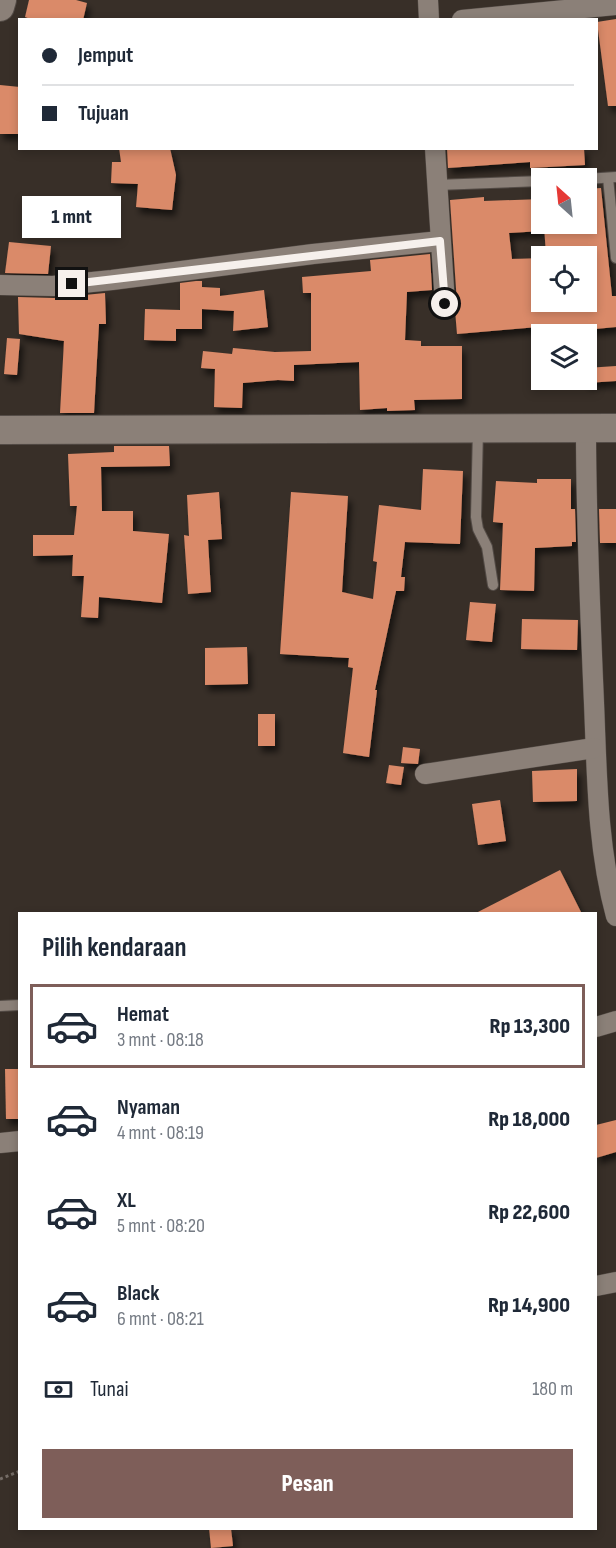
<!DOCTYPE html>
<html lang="id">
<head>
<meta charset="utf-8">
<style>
	:root { --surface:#fff; --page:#f2f2f3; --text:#1f2937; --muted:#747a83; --line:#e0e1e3; --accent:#7e5e59 }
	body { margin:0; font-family:"Sofia Sans Condensed",sans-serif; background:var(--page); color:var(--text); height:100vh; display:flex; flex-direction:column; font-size:22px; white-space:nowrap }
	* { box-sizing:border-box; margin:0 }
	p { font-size:20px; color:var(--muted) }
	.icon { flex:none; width:33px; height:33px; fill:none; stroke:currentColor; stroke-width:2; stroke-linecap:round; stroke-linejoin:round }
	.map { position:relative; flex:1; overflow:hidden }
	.details { position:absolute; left:18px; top:912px; width:579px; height:618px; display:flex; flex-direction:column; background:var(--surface); border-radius:0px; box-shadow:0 3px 9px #0003 }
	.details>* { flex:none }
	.hud { position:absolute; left:18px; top:18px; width:580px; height:132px; border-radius:0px; box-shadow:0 3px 9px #0003; display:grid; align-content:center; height:132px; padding:0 24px; background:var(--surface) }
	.needle { width:39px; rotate:333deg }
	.buttons { position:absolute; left:531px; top:168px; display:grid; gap:12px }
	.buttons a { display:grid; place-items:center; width:66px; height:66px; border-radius:0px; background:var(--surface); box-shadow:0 3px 9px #0003; font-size:30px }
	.end { position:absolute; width:27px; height:27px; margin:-14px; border:8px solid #f6f0ec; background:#111; box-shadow:0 0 0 3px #111 }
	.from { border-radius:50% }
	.bubble { position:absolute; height:42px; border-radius:0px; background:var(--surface); box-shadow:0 3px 9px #0003; font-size:20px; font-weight:800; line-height:42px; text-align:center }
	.hud b { display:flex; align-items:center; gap:21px; height:57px; font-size:22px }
	.hud b+b { border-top:2px solid var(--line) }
	.hud i { width:15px; height:15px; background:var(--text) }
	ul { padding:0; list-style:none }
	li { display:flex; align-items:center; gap:18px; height:84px; margin:0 12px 9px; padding:0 12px; border:3px solid transparent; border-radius:0px }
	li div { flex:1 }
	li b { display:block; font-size:22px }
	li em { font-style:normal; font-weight:800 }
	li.selected { border-color:var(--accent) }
	li>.icon { width:54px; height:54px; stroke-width:1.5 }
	h2 { padding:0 24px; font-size:27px; line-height:72px }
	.pay { display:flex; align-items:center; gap:15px; height:66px; padding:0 24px; font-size:22px }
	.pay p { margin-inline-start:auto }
	.primary-button { display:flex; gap:12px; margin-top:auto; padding:12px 24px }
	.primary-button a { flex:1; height:69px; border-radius:0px; background:var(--accent); color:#fff; font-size:24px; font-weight:800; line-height:69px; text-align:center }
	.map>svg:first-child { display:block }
</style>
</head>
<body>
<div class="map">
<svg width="616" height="1548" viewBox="0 0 616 1548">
	<defs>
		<filter id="shadow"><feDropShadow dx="3.5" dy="6" stdDeviation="3" flood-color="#0009"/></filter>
	</defs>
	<rect width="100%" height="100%" fill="#382f28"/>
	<g fill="#da8a69" filter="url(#shadow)">
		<polygon points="29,0 76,0 87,3 83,20 33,20 25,17"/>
		<polygon points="616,19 616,106 608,106 597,22"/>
		<polygon points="0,85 20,87 20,134 0,134"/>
		<polygon points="119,148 170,148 176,175 172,210 136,207 138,184 111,183 112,162 121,162"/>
		<polygon points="447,148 584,148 585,165 530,168 530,162 448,168"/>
		<polygon points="601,188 612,296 616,296 616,327 574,331 573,324 457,334 455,310 457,303 450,200 484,197 484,201 542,199 542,231 509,233 512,259 542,258 542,302 549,302 549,306 586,302 586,256 546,256 544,224 586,224 586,189"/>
		<polygon points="9,242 51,246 48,274 5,273"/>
		<polygon points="430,254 432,290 407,292 405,340 421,341 421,346 462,346 462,399 414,400 415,410 387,411 387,408 360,410 359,362 294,365 294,381 278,380 243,383 242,408 214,407 215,369 201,368 203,351 232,354 233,348 275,352 311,351 311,293 303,293 302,277 371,271 370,260"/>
		<polygon points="196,281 202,281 202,287 220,288 220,296 264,290 268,327 233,331 234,311 202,309 202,329 176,329 176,341 144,340 145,309 180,310 180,283"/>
		<polygon points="105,293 106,324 99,324 94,413 60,413 64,341 19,334 18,297 54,298"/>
		<polygon points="7,338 20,339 17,375 4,374"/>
		<polygon points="616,366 616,381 586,383 586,368"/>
		<polygon points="114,446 169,446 170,466 101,467 102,511 133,511 133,531 169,534 162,603 99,597 98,618 81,617 84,576 72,576 73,555 33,556 33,535 74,535 77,506 70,506 68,454 114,452"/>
		<polygon points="423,469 463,471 460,544 405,542 401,577 405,577 404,591 396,591 375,690 377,690 369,757 343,753 353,668 348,667 349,658 280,654 291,492 348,496 342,592 373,599 377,562 373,561 379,505 421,510"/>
		<polygon points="537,479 571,479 571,509 575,509 576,542 572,542 572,546 535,548 534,591 500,590 503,523 493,522 496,481 537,483"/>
		<polygon points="219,492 222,539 208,540 211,592 188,594 184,535 189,536 187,495"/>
		<polygon points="599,509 616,509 616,543 600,543"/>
		<polygon points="470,602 496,604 492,642 466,640"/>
		<polygon points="522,619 578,620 577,650 521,649"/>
		<polygon points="247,647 248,684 205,685 205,648"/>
		<rect x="258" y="714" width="17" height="32"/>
		<polygon points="403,747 420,749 418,764 401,763"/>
		<polygon points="389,765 404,767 401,785 386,783"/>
		<polygon points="577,769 577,801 533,802 532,771"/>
		<polygon points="500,800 506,841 478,845 472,804"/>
		<polygon points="560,870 582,914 474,914"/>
		<polygon points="5,1069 20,1069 20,1119 6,1119"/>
		<polygon points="616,1120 616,1152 596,1158 596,1125"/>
		<polygon points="209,1528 231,1528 233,1546 211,1548"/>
	</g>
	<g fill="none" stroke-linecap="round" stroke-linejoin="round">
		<defs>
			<g id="lane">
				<polyline points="608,178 616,258"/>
				<polyline points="586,179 616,177"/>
				<polyline points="437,185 542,181"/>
				<polyline points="478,429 476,517 478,529 487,547 493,585"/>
				<polyline points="0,1006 20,1005"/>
			</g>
			<g id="street">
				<polyline points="428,0 429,20"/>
				<polyline points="462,20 616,5"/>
				<polyline points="435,148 445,304"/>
				<polyline points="0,285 53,286 112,280 313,254 440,241"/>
				<path d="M586,429C586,520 590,611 594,703C597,774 597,847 616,916"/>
				<polyline points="425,774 594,748"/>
				<polyline points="596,1027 616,1021"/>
				<polyline points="0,1143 20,1141"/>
				<polyline points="596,1286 616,1282"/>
			</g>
			<g id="secondary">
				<polyline points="0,7 2,0"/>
				<polyline points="0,430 616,428"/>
			</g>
		</defs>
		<use href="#lane" stroke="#534b46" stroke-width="12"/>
		<use href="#street" stroke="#534b46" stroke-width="21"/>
		<use href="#secondary" stroke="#534b46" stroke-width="30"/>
		<polyline stroke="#746c66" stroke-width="3" stroke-dasharray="3 3" stroke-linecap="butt" points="0,1479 20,1471"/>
		<use href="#lane" stroke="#8b8078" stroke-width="10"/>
		<use href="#street" stroke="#8b8078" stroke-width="20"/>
		<use href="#secondary" stroke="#8b8078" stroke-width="28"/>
	</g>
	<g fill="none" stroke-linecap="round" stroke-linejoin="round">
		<polyline stroke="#f6f0ec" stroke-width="8" points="72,284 440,241 445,304"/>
	</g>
</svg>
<div class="buttons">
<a><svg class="needle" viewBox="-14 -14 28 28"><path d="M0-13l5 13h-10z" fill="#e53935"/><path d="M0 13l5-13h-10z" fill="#747a83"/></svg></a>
<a><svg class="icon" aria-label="locate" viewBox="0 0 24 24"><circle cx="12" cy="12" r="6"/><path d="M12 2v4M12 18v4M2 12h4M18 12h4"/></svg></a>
<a><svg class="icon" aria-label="layers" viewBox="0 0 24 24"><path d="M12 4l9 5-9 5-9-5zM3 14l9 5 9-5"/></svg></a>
</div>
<i class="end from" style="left:445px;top:304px"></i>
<i class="end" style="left:72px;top:284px"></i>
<div class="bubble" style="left:22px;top:196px;width:99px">1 mnt</div>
<div class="hud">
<b><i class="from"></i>Jemput</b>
<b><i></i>Tujuan</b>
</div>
<section class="details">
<h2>Pilih kendaraan</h2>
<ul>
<li class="selected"><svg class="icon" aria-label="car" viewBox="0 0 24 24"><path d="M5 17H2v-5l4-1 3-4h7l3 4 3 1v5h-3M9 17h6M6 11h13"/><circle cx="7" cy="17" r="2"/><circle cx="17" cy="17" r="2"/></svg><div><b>Hemat</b><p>3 mnt · 08:18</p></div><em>Rp 13,300</em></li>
<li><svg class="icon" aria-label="car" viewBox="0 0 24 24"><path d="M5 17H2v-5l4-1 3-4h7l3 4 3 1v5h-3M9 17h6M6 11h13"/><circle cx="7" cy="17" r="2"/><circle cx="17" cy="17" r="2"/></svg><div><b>Nyaman</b><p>4 mnt · 08:19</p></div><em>Rp 18,000</em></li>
<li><svg class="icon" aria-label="car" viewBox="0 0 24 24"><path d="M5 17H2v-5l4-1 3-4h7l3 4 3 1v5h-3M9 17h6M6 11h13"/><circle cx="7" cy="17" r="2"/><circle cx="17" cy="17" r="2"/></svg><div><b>XL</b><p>5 mnt · 08:20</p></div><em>Rp 22,600</em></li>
<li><svg class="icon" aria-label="car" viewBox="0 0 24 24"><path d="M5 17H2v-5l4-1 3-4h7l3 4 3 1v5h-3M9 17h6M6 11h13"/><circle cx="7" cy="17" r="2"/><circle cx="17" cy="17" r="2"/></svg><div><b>Black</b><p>6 mnt · 08:21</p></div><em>Rp 14,900</em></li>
</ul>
<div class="pay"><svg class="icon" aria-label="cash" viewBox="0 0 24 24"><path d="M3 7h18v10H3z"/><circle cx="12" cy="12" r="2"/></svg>Tunai<p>180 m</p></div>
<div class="primary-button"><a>Pesan</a></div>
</section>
</div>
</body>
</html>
